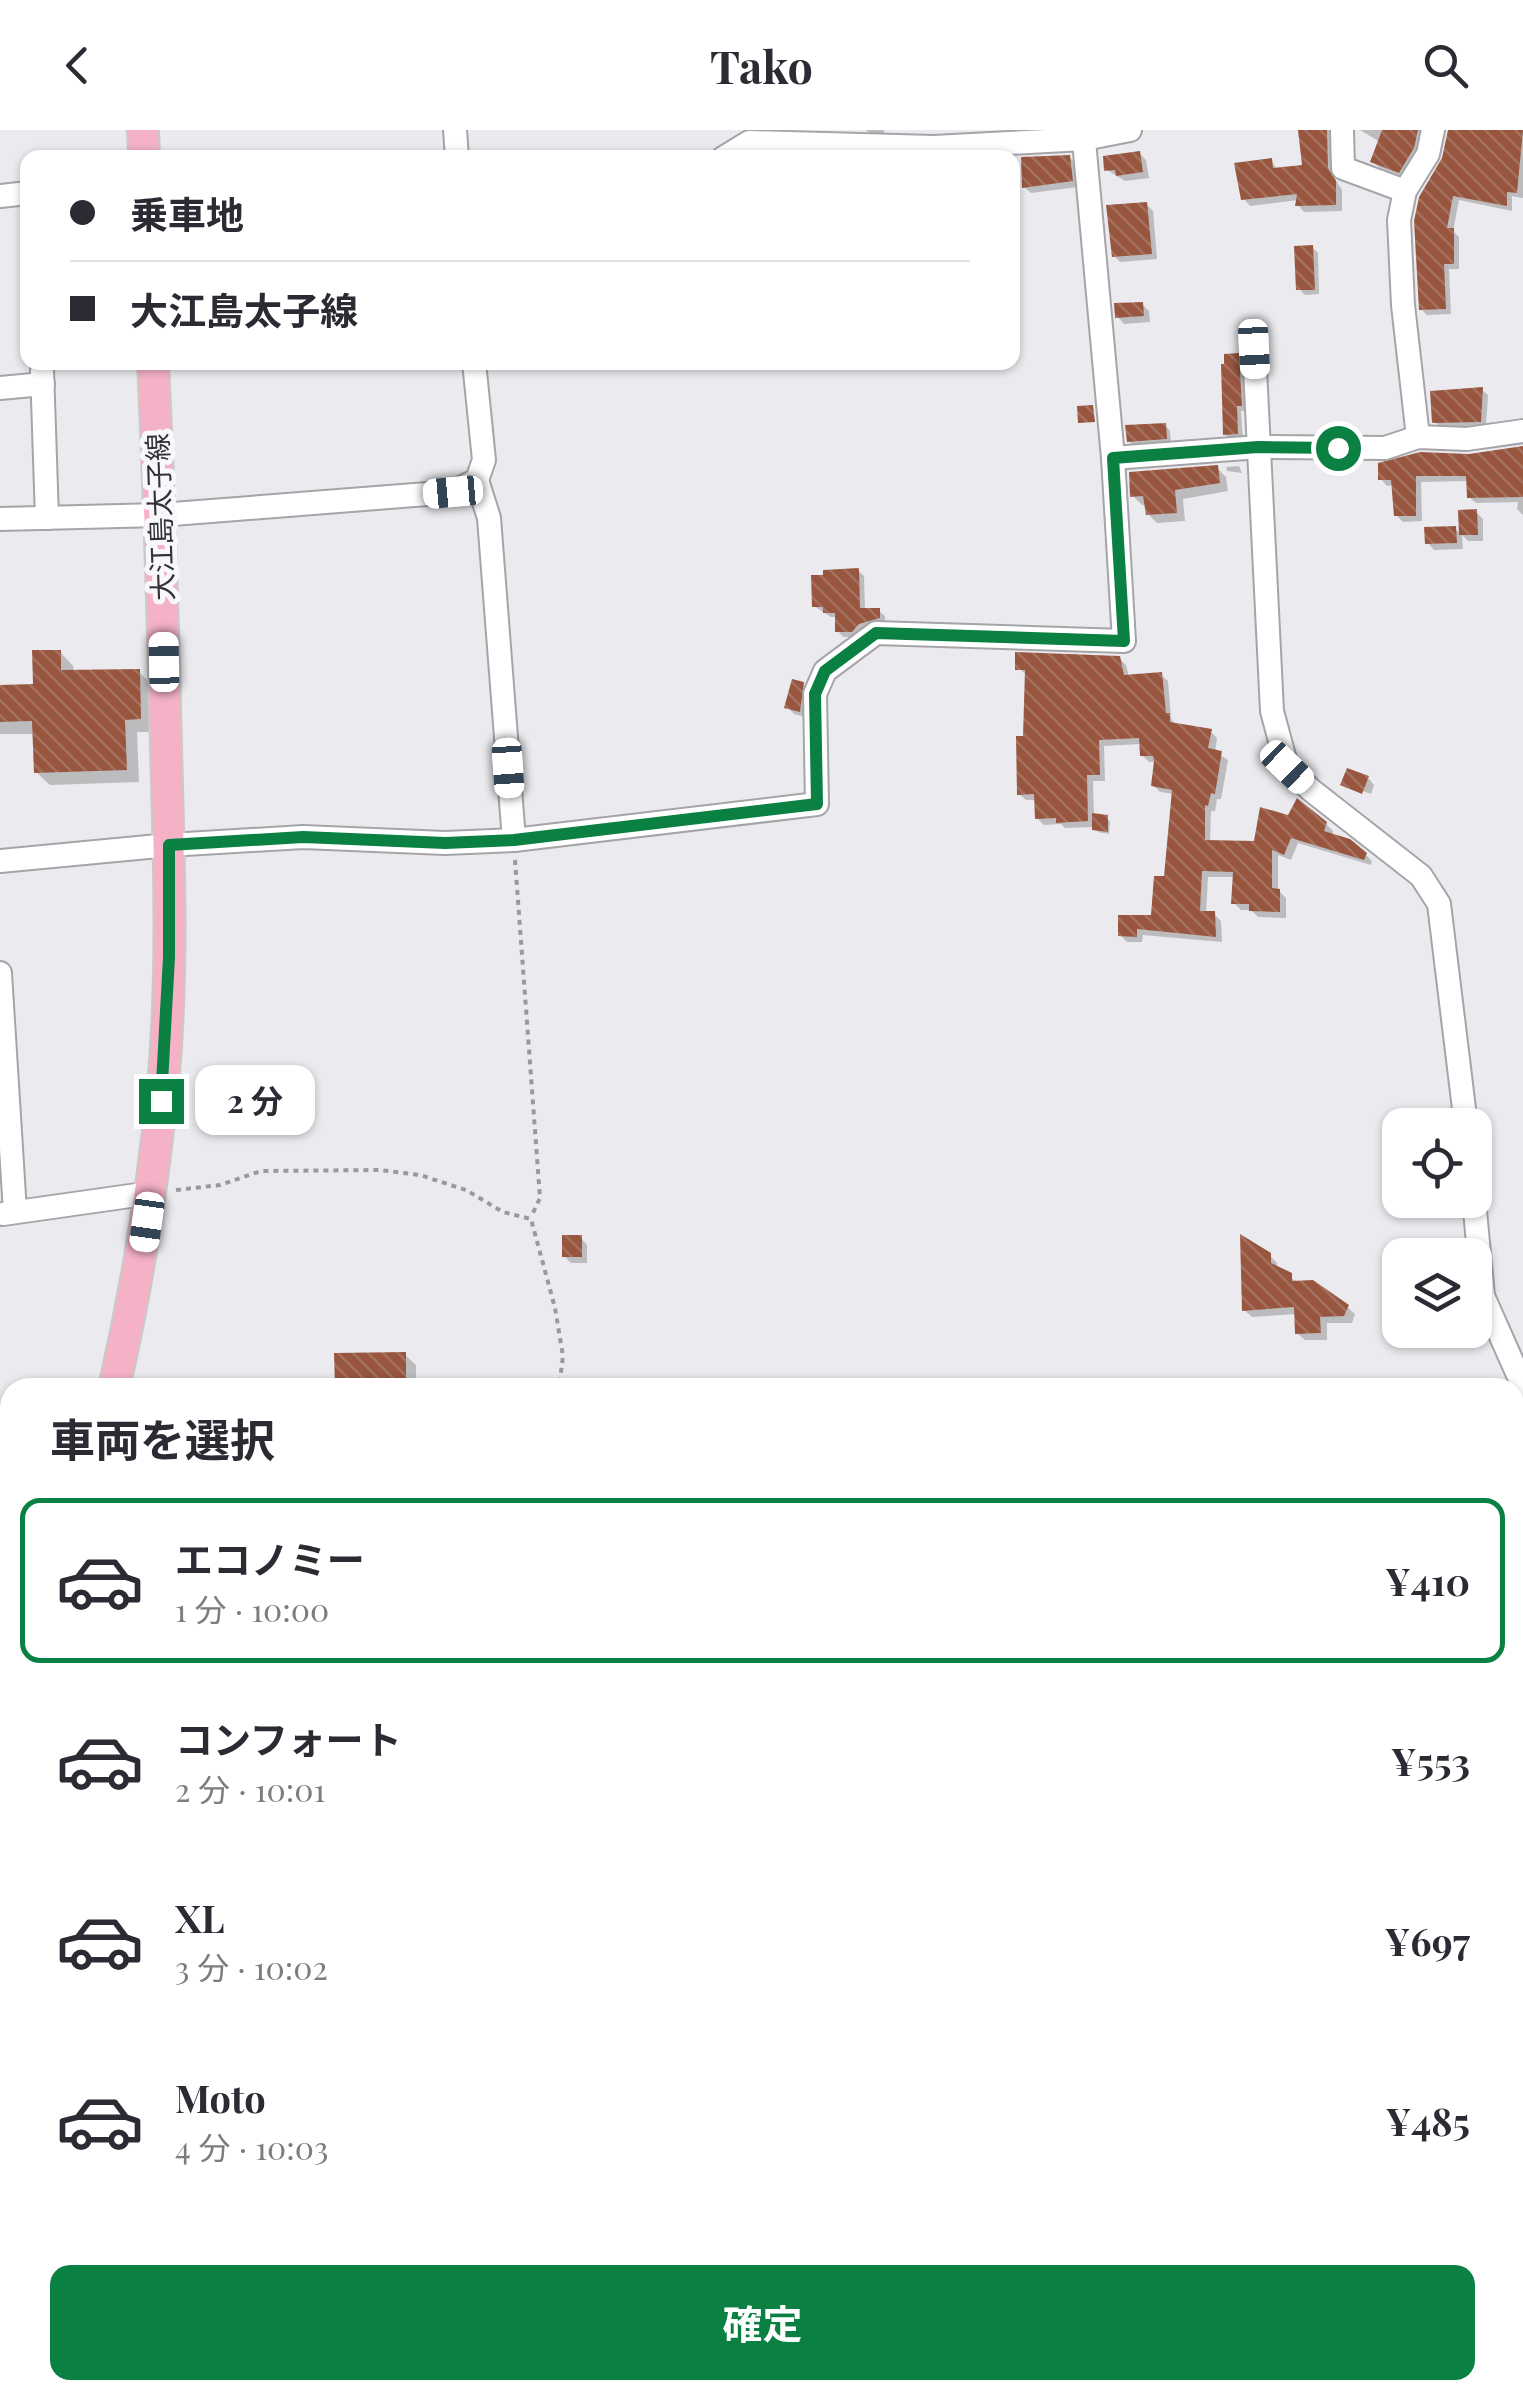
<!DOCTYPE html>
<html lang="ja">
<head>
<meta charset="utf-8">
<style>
	:root { --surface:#fff; --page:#f2f2f3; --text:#2b2b33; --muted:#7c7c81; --line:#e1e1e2; --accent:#0b8043 }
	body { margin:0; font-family:"Playfair Display","Noto Sans JP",serif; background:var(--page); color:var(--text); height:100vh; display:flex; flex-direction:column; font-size:38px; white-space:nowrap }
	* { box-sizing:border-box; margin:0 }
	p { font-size:32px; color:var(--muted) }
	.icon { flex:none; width:55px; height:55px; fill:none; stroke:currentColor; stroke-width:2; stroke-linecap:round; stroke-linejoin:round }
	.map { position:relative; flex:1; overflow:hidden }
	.details { position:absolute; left:0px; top:1248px; width:1525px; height:1022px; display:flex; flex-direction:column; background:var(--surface); border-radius:30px 30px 0 0; box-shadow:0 2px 8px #0004 }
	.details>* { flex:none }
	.hud { position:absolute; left:20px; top:20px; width:1000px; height:220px; border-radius:20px; box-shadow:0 2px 8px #0004; display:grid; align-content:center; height:220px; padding:0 50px; background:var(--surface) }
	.controls { position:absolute; left:1382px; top:978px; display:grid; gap:20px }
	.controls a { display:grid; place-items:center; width:110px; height:110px; border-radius:20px; background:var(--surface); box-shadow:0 2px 8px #0004; font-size:50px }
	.end { position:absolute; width:45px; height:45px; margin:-22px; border:12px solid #0b8043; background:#fff; box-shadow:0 0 0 5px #fff }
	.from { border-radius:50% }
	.bubble { position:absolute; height:70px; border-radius:20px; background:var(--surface); box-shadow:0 2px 8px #0004; font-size:32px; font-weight:700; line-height:70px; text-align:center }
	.car { position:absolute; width:30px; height:60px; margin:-30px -15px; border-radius:12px; box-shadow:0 0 8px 2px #0007; background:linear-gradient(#fff 24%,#345 0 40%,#fff 0 76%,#345 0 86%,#fff 0) }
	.hud b { display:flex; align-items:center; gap:35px; height:95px; font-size:38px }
	.hud b+b { border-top:2px solid var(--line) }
	.hud i { width:25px; height:25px; background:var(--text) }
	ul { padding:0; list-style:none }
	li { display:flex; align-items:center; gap:30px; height:165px; margin:0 20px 15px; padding:0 30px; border:5px solid transparent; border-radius:20px }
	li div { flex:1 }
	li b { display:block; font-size:38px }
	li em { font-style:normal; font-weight:700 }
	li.active { border-color:var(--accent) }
	li>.icon { width:90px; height:90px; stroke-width:1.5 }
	h2 { padding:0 50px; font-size:45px; line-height:120px }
	.button { display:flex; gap:20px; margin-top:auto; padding:20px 50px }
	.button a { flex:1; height:115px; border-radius:20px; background:var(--accent); color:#fff; font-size:40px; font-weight:700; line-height:115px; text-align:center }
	header { display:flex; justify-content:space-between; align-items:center; height:130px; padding:0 50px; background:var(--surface); font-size:45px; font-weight:700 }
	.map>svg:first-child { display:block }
</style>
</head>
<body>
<header><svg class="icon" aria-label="back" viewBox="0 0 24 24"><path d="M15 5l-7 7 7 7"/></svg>Tako<svg class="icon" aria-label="search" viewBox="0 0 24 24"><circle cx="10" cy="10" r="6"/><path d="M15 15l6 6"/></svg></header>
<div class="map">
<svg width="1523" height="2269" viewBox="0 0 1523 2269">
	<defs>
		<pattern id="forest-firs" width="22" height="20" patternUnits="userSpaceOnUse" patternTransform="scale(2.5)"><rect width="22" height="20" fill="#a9efcc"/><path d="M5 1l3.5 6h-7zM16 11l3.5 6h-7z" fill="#92cdb0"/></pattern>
		<pattern id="building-back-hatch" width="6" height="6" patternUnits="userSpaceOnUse" patternTransform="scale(2.5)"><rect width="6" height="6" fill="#99563f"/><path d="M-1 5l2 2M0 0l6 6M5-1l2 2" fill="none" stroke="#a37160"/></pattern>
	</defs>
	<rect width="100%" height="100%" fill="#ebebef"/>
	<polygon fill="url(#forest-firs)" points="1523,1640 1523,2269 0,2269 0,2090 10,2082 10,2260 1515,2260 1515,1642"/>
	<g fill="#0003">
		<polygon points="866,0 884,0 884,6 872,5"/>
		<polygon points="1301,0 1336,0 1333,8 1334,47 1342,60 1342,81 1304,82 1298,75 1299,70 1250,76 1244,69 1271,31 1278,40 1305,37"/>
		<polygon points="1360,0 1427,0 1405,47 1379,37 1372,31 1380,12"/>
		<polygon points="1450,0 1523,0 1523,68 1512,66 1512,81 1459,70 1453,101 1459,107 1459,139 1449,139 1451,184 1427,185 1421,179"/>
		<polygon points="1139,23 1146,30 1149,48 1125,51 1107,40"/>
		<polygon points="1069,27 1076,34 1078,57 1031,63 1024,57"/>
		<polygon points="1146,74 1153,81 1157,129 1120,132 1114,126"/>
		<polygon points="1312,117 1318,123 1319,164 1305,165 1299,159"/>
		<polygon points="1142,174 1149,181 1150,192 1124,194 1118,187"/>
		<polygon points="1238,226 1244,232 1247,281 1241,281 1243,309 1231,310 1225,304"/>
		<polygon points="1482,260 1488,265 1486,296 1440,297 1434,291"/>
		<polygon points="1165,295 1170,301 1171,313 1134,316 1129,311"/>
		<polygon points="1523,319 1523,385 1517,379 1518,372 1476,373 1469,367 1469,351 1421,352 1422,391 1403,392 1396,385 1394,355 1387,356 1381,349 1469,326"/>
		<polygon points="1239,336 1242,343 1227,341 1226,337"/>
		<polygon points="1217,338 1226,347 1228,361 1183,369 1185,391 1157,393 1148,384 1147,375 1142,375 1133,366"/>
		<polygon points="1476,382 1483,389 1483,411 1468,411 1462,405 1463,419 1434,420 1428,413 1455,399 1461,404"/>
		<polygon points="858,441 864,446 865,481 879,481 885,486 885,493 858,507 843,507 838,501 837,487 831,487 814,476"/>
		<polygon points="60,522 73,536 74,542 139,542 152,555 153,602 137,602 139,652 50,655 36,642 35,604 0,604 0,558 36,557"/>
		<polygon points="1119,528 1126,535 1129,547 1161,545 1168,551 1171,588 1176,596 1210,601 1217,608 1215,622 1228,630 1221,669 1217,669 1215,681 1211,681 1210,713 1256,714 1326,694 1333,701 1332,706 1365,724 1372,731 1371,735 1298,713 1291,730 1278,725 1278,760 1286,768 1286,788 1258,787 1251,780 1241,780 1234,773 1235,747 1208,747 1206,784 1214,784 1221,791 1222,812 1143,805 1142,812 1127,812 1120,805 1153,788 1167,749 1174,664 1160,662 1153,655 1155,632 1149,632 1142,625 1141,614 1104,616 1105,651 1093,651 1094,686 1110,691 1109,704 1098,702 1095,697 1065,698 1061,694 1044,695 1037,688 1037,670 1026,670 1019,664 1026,609 1027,545 1018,538"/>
		<polygon points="803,554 810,561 806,587 794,584 787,577"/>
		<polygon points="1368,648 1374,655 1371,664 1347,655 1347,659 1343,655"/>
		<polygon points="581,1108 587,1115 587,1133 571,1133 564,1126"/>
		<polygon points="1269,1125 1277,1133 1277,1139 1299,1153 1347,1177 1355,1184 1352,1193 1327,1193 1327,1210 1305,1210 1297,1203 1297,1184 1252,1187 1244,1180"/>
		<polygon points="405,1225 416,1235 416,1258 337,1258"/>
		<polygon points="1515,1393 1522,1400 1523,1421 1515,1422"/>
	</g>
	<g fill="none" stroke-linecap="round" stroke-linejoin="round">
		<g stroke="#9ad9f7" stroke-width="35">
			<polyline points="1515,1660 1523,1657"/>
			<polyline points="0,2065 10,2058"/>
		</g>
	</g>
	<g fill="url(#building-back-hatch)">
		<polygon points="1298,0 1327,0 1328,38 1336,51 1336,75 1295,76 1297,64 1241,70 1234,33 1272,28 1273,38 1302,35"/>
		<polygon points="1382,0 1418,0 1414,18 1399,43 1370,32"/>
		<polygon points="1448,0 1523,0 1517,63 1507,62 1507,76 1453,66 1447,98 1454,98 1454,134 1444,134 1446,179 1419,180 1414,91 1419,67 1442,28"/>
		<polygon points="1140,21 1143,42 1116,46 1115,40 1104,41 1103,26"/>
		<polygon points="1070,25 1073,51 1022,58 1021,27"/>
		<polygon points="1147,72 1152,124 1112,127 1106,75"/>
		<polygon points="1313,115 1315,160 1296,160 1294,116"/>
		<polygon points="1143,172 1144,186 1115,188 1114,173"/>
		<polygon points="1239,223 1242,276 1237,276 1238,304 1223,305 1221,234 1224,234 1224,224"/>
		<polygon points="1483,257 1481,292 1432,293 1430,261"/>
		<polygon points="1093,275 1095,292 1078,293 1077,276"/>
		<polygon points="1166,293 1167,309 1127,312 1125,295"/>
		<polygon points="1523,316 1523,367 1467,368 1466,346 1416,346 1416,386 1394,386 1391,350 1378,350 1378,333 1420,322 1469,324"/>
		<polygon points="1218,335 1220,353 1175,360 1177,383 1146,385 1143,366 1130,367 1129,342"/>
		<polygon points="1477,379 1478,405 1459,405 1458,380"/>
		<polygon points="1456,396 1457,413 1425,414 1424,397"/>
		<polygon points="859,438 860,478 880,478 880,488 859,494 852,502 835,502 835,483 823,483 823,477 812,477 811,445 823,445 823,440"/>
		<polygon points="32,520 61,520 61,540 140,539 141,589 125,590 127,640 34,643 32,591 0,592 0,555 33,554"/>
		<polygon points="1015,522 1120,526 1124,545 1162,542 1166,583 1170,583 1170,592 1212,599 1208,618 1222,621 1215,664 1211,663 1208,676 1205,675 1205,710 1254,711 1260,677 1288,685 1297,668 1327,692 1324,701 1350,709 1367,723 1364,730 1291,708 1284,725 1272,720 1272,758 1280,759 1280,782 1249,781 1249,774 1231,774 1233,742 1202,741 1200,781 1215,781 1216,807 1137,799 1137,807 1118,806 1118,785 1151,785 1154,746 1164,746 1172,660 1151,656 1154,631 1153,626 1140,626 1139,608 1099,610 1100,645 1087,645 1088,691 1056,693 1056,688 1035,689 1034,664 1017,665 1016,606 1023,606 1025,540 1015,540"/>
		<polygon points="792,549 804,552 800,582 784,578"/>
		<polygon points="1347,638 1369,646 1362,664 1340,655"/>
		<polygon points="1092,683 1108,685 1108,702 1092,700"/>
		<polygon points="1240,1104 1271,1123 1271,1133 1292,1143 1292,1151 1313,1150 1349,1175 1344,1186 1320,1187 1321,1203 1295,1204 1294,1177 1242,1181"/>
		<rect x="562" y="1105" width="20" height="22"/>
		<polygon points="406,1222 406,1258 335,1258 334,1223"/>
	</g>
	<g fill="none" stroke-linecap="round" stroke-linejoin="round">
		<defs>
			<g id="minor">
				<polyline points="455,0 457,28"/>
				<polyline points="1342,0 1343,38 1405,61"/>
				<polyline points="723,28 749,12 934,17 1084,9 1130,0"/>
				<polyline points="0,66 28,63"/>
				<polyline points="1254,219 1272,581 1287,637 1311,660 1421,746 1439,774 1466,995"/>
				<polyline points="42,240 47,388"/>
				<polyline points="0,258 43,254"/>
				<polyline points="1418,307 1403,175 1399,90 1405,61 1428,24 1433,0"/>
				<polyline points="1113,328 1259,317 1385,318 1418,307 1467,309 1523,301"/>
				<polyline points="477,350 489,388 514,710"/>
				<polyline points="0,389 160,385 453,362 477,350 484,330 474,232"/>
				<polyline points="0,731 169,715 303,707 445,713 514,710 817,674 815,564 825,541 876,503 1124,511 1113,328 1083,0"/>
				<polyline points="0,843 15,1082"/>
				<polyline points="1474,1070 1483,1166 1523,1256"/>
				<polyline points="3,1084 151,1063"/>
				<polyline points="0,1388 10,1388"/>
				<polyline points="1515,1515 1523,1512"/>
				<polyline points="0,1724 10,1723"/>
			</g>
			<g id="major">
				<polyline points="143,0 144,28"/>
				<path d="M114,1258C138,1153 154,1050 164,944C173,836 169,727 166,618C163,490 159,361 153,232"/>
				<polyline points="0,1594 10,1573"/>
			</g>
		</defs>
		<use href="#minor" stroke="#a5a5a9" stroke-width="26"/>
		<use href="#major" stroke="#cacaca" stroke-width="34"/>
		<g stroke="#99999c" stroke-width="4" stroke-dasharray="5 5" stroke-linecap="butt">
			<polyline points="515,730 540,1068 531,1087"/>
			<polyline points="176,1060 220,1055 261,1041 380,1040 420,1045 466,1060 503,1082 531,1089 555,1178 563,1226 559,1258"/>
		</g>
		<use href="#minor" stroke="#fff" stroke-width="22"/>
		<use href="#major" stroke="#f5b2c7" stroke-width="30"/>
	</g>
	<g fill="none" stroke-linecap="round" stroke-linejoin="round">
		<polyline stroke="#0b8043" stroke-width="12" points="161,971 169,827 169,715 303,707 445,713 514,710 817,674 815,564 825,541 876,503 1124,511 1113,328 1258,317 1338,318"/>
	</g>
	<g text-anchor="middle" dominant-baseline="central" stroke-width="10" stroke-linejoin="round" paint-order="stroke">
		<g font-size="28" fill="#333335" stroke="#f8f8fc">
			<text transform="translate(159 387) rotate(-92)">大江島太子線</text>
		</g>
	</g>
</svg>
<div class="controls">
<a><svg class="icon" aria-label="locate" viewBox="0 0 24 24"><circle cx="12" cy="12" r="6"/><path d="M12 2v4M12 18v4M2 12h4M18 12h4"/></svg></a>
<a><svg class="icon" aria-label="layers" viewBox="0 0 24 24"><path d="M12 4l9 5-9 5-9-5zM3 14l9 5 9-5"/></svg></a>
</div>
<i class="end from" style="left:1338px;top:318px"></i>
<i class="end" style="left:161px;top:971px"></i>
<div class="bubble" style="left:195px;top:935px;width:120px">2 分</div>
<i class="car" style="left:1254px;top:219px;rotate:177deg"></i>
<i class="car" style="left:453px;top:362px;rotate:265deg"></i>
<i class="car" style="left:164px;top:532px;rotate:359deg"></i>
<i class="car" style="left:1287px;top:637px;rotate:134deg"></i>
<i class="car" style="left:508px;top:638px;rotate:176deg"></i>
<i class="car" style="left:147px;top:1092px;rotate:188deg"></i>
<div class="hud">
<b><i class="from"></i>乗車地</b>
<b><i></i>大江島太子線</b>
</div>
<section class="details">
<h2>車両を選択</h2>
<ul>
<li class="active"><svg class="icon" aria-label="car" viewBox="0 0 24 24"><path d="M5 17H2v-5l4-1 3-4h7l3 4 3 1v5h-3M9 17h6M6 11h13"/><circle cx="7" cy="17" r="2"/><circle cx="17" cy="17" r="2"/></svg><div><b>エコノミー</b><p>1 分 · 10:00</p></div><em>¥410</em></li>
<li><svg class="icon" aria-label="car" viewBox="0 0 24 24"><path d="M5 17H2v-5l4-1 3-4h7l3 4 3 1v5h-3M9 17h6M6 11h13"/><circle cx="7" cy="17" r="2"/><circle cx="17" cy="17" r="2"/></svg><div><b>コンフォート</b><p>2 分 · 10:01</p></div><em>¥553</em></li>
<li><svg class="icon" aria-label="car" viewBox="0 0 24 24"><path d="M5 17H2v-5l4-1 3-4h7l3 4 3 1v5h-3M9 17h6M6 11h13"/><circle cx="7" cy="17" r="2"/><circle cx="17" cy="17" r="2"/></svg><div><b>XL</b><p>3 分 · 10:02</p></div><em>¥697</em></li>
<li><svg class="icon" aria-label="car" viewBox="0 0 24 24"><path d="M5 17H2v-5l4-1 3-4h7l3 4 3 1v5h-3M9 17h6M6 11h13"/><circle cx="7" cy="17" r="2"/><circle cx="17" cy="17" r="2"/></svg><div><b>Moto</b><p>4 分 · 10:03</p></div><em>¥485</em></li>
</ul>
<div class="button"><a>確定</a></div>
</section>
</div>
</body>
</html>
